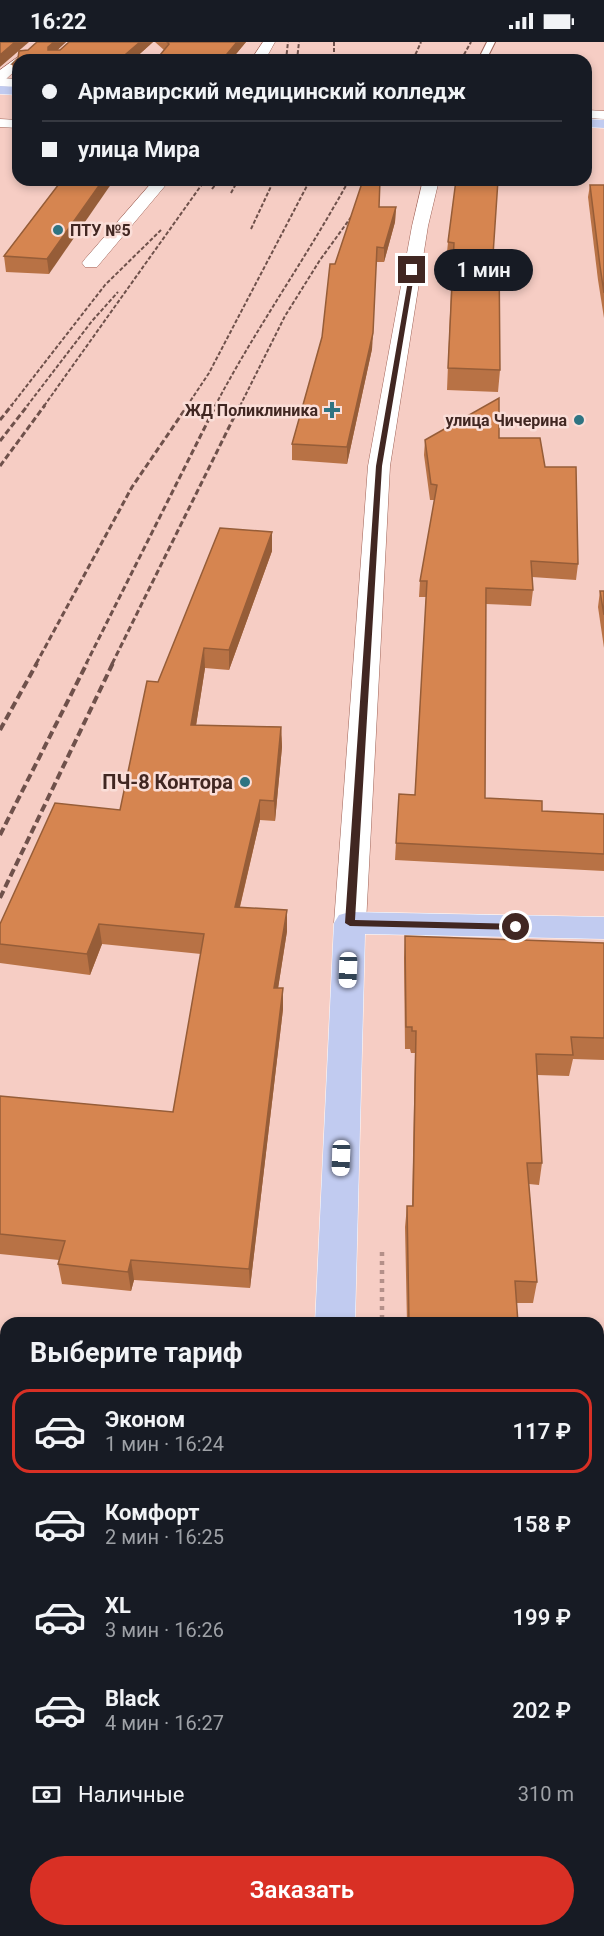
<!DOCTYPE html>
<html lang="ru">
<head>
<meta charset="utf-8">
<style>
	:root { --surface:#171b24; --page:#20242c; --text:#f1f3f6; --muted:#9ea1a6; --line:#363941; --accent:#d93025 }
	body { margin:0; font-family:Roboto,sans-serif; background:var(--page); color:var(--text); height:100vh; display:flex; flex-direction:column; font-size:22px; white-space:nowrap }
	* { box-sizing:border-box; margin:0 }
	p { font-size:20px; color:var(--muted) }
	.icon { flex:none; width:33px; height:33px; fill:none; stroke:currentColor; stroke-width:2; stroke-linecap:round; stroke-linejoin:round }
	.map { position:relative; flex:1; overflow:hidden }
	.drawer { position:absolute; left:0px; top:1275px; width:604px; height:620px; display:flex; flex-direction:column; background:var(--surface); border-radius:18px 18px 0 0; box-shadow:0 3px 9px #0003 }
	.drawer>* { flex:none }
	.top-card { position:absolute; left:12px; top:12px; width:580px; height:132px; border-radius:18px; box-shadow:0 3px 9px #0003; display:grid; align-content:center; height:132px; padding:0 30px; background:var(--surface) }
	.end { position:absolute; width:27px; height:27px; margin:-14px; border:8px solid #412722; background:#fff; box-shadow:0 0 0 3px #fff }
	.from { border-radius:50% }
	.bubble { position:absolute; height:42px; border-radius:21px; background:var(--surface); box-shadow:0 3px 9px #0003; font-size:20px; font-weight:600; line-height:42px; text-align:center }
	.car { position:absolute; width:18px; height:36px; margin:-18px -9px; border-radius:8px; box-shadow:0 0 4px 2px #0007; background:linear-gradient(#fff 24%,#345 0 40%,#fff 0 76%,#345 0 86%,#fff 0) }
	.top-card b { display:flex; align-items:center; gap:21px; height:57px; font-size:22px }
	.top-card b+b { border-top:2px solid var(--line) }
	.top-card i { width:15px; height:15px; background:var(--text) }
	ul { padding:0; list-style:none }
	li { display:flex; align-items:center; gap:18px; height:84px; margin:0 12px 9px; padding:0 18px; border:3px solid transparent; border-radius:18px }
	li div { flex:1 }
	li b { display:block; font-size:22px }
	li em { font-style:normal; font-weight:600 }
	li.on { border-color:var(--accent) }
	li>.icon { width:54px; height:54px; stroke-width:1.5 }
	h2 { padding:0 30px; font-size:27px; line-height:72px }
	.pay { display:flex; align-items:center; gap:15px; height:66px; padding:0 30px; font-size:22px }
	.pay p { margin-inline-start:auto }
	.button { display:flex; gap:12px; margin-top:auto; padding:12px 30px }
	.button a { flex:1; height:69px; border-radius:36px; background:var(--accent); color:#fff; font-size:24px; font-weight:600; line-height:69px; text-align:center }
	.status { display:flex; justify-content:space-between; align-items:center; height:42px; padding:0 30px; background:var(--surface); direction:ltr }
	.status svg { height:16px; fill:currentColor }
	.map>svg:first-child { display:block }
</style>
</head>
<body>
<div class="status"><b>16:22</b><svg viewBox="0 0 49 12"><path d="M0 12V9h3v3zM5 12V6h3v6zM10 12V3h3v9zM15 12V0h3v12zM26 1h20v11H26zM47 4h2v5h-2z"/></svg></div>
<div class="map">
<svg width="604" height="1894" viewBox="0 0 604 1894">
	<rect width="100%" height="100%" fill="#f6cdc4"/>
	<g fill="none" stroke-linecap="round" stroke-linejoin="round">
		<defs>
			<polygon id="service" points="487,0 495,0 486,18 478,18"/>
			<g id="minor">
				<polygon points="263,0 275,0 265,18 251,18"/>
				<polygon points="0,36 18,37 18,45 0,44"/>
				<polygon points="586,68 604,69 604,77 586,76"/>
				<polygon points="0,77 18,78 18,86 0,85"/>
				<polygon points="154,138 170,138 97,225 85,225 82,221 85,217"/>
				<polygon points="423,138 439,138 428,184 390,424 366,881 361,889 350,892 339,889 334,881 368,424 412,184"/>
			</g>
			<polygon id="tertiary" points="18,15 24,18 18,18 18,26 5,38 0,39 0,28"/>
			<g id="primary">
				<polygon points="0,44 18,45 18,53 0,52"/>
				<polygon points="586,77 604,78 604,86 586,85"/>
				<polygon points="350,870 604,875 604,897 365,892 355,1281 315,1281 334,881 339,873"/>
				<rect x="285" y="1888" width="54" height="6"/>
			</g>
		</defs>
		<use href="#service" stroke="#9f6357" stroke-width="2"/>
		<use href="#minor" stroke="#9f6357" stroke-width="1"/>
		<use href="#tertiary" stroke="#9f6357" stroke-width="1"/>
		<use href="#primary" stroke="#fff" stroke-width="1"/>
		<polyline stroke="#b49089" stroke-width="4.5" stroke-dasharray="4 5" stroke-linecap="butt" points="382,1210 382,1281"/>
		<polyline stroke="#b49089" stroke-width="5" stroke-dasharray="4.5 7" stroke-linecap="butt" points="377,1888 377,1894"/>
		<use href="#service" fill="#fff" fill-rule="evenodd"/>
		<use href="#minor" fill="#fff" fill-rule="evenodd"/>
		<use href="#tertiary" fill="#fff" fill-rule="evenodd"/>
		<use href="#primary" fill="#c1cbf0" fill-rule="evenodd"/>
		<g stroke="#6f514b" stroke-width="2" stroke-dasharray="4 2" stroke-linecap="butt">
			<polyline points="334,0 334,18"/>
			<polyline points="286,18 288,0"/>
			<polyline points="297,18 299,0"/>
			<polyline points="413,18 421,0"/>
			<polyline points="461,18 471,0"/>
			<polyline points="212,147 219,138"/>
			<polyline points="231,151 238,138"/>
			<polyline points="251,187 274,138"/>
			<polyline points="11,364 105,243 161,188"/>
			<polyline points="27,364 92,279 118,250"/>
			<polyline points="44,364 205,138"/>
			<polyline points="187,364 209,331 310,138"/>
			<path d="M215,364C256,286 307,215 349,138"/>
			<polyline points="240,364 285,274 320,218 378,138"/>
		</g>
		<g stroke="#6f514b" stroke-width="3" stroke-dasharray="6 3" stroke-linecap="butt">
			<polyline points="0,378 12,363"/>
			<polyline points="0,399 28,363"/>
			<polyline points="0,424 45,363"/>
			<polyline points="36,622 132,445 188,363"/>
			<polyline points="86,622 216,363"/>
			<polyline points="112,622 240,363"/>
		</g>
		<g stroke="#6f514b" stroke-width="4" stroke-dasharray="8 4" stroke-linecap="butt">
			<polyline points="0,688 37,621"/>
			<polyline points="0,793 87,621"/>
			<polyline points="0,856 113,621"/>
		</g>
	</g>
	<g fill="#b87245">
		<polygon points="37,0 66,0 57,8 60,8 69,0 153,0 133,18 18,18 18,34 14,33 12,22"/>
		<polygon points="155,0 246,0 231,18 164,8"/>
		<polygon points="62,138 49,232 6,230 4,214"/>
		<polygon points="456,138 493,213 500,328 498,350 447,348 452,221 446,221 448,200"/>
		<polygon points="590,143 604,143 604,276 598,238 588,155"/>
		<polygon points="379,165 396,165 395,180 384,220 376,220 372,307 347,422 292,418 292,402 322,295"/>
		<polygon points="499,396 545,425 578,522 576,538 532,535 533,548 531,564 486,562 485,756 542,769 604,772 604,829 395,818 399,752 415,753 426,555 419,555 420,539 435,458 430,458 424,413 425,398"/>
		<polygon points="272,490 272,509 229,628 205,626 196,683 281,685 282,705 275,779 260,778 240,865 287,889 278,946 283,946 283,967 250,1246 134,1238 131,1249 62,1242 58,1222 59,1218 0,1212 0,1054 173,1070 201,912 102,902 90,933 0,921 0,882 120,768 158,640"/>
		<polygon points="600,549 604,549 604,606 598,565"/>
		<polygon points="405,894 604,901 604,1018 573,1017 569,1034 537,1033 542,1121 539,1143 529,1142 537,1240 533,1261 516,1261 518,1281 407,1281 405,1185 407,1164 412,1164 415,1011 411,1011 410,1007 405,1007 404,916"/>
		<polygon points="0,1487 6,1488 6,1594 0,1593"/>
		<polygon points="101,1888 172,1888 171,1894 129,1894"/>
		<polygon points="410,1888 564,1888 565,1894 410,1894"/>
	</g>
	<g fill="#965d38">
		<polygon points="15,0 29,0 0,25 0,13"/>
		<polygon points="54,0 66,0 49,16 48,5"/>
		<polygon points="140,0 153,0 133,18 119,18"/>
		<polygon points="237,0 246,0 231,18 222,18"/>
		<polygon points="103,138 114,138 49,232 47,217"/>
		<polygon points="396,165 395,180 384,220 384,206"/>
		<polygon points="377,205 372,307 347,422 347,405"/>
		<polygon points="272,490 272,509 229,628 229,608"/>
		<polygon points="204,606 205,626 193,703 191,683"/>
		<polygon points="281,685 282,705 275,779 274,759"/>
		<polygon points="260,758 260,778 235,885 235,865"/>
		<polygon points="287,868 287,889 275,966 274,946"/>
		<polygon points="99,882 102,902 90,933 87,912"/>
		<polygon points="283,946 283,967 250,1246 249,1227"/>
		<polygon points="131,1218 134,1238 131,1249 128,1230"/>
		<polygon points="24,1888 32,1888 31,1894 22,1894"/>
		<polygon points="167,1888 172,1888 171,1894 167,1894"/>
	</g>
	<g fill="#d68550" stroke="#965d38" stroke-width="1.5">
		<polygon points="0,0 15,0 0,13"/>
		<polygon points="37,0 54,0 48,5 48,8 60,8 69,0 140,0 119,18 18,18 18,22 12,22 18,16 19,9 28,8"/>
		<polygon points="167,0 237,0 222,18 156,18 169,2"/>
		<polygon points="62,138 103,138 47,217 4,214"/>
		<polygon points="363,138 380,138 379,165 396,165 384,206 377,205 373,291 347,405 292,402 322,295 330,222 335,222"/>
		<polygon points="456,138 498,138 493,213 499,213 500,328 448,326 454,201 448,200"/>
		<polygon points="590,143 604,143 604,251 600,224"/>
		<polygon points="499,356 499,396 540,396 545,425 576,425 578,522 531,519 533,548 486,546 485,756 542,759 542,769 604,772 604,812 396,801 399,752 415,753 427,539 420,539 437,443 431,442 425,398"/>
		<polygon points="220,486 272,490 229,608 204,606 191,683 281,685 274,759 260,758 235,865 287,868 274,946 283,946 249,1227 131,1218 128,1230 58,1222 65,1199 0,1192 0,1054 173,1070 204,892 99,882 87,912 0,902 0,882 55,761 120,768 147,639 158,640"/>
		<polygon points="600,549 604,549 604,573"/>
		<polygon points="405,894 604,901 604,996 571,995 573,1013 536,1012 542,1121 527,1121 537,1240 515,1239 518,1281 409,1281 407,1164 413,1164 416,989 412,989 412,985 406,985"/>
		<polygon points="0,1487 6,1488 6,1579 0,1578"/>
		<polygon points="0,1749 6,1750 6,1888 24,1888 22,1894 0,1894"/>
		<polygon points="413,1888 564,1888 565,1894 413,1894"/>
	</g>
	<polygon fill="#412722" points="410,227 415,228 382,424 355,878 520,882 520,887 516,888 350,884 345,881 376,424"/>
	<g fill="#2f7482" stroke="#faded8" stroke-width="2">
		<circle cx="58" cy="188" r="6"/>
		<path d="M329 359h6v6h6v6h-6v6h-6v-6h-6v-6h6z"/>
		<circle cx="579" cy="378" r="6"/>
		<circle cx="245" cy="740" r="6"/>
	</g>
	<g text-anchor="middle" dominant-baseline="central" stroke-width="5" stroke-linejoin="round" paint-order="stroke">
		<g font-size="16" font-weight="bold" fill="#412722" stroke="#faded8" text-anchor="end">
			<text x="70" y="188" text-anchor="start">ПТУ №5</text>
			<text x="318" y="368">ЖД Поликлиника</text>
			<text x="567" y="378">улица Чичерина</text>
		</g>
		<g font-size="20" font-weight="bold" fill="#412722" stroke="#faded8" text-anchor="end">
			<text x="233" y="740">ПЧ-8 Контора</text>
		</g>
	</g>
</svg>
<i class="end from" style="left:516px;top:885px"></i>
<i class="end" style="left:412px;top:228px"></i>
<div class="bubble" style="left:434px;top:207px;width:99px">1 мин</div>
<i class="car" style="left:348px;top:928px;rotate:182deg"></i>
<i class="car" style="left:341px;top:1116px;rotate:182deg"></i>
<div class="top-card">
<b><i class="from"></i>Армавирский медицинский колледж</b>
<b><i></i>улица Мира</b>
</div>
<section class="drawer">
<h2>Выберите тариф</h2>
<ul>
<li class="on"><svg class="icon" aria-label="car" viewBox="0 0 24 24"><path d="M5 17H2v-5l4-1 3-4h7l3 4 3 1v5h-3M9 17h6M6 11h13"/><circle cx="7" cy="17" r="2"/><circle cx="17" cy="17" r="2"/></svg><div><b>Эконом</b><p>1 мин · 16:24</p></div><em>117 ₽</em></li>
<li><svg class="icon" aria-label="car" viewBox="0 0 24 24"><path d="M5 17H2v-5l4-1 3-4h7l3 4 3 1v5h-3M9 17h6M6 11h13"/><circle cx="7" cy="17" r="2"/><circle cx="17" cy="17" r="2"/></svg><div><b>Комфорт</b><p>2 мин · 16:25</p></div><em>158 ₽</em></li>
<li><svg class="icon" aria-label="car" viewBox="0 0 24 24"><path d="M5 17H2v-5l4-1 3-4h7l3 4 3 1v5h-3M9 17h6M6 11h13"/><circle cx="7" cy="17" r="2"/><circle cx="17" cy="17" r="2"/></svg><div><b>XL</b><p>3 мин · 16:26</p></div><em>199 ₽</em></li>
<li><svg class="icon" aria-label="car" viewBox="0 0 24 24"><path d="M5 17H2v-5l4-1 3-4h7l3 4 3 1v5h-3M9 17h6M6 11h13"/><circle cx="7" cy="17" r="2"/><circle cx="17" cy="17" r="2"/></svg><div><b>Black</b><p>4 мин · 16:27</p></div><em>202 ₽</em></li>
</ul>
<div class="pay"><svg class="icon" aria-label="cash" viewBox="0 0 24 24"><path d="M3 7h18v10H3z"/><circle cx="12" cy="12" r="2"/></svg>Наличные<p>310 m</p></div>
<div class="button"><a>Заказать</a></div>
</section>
</div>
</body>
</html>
